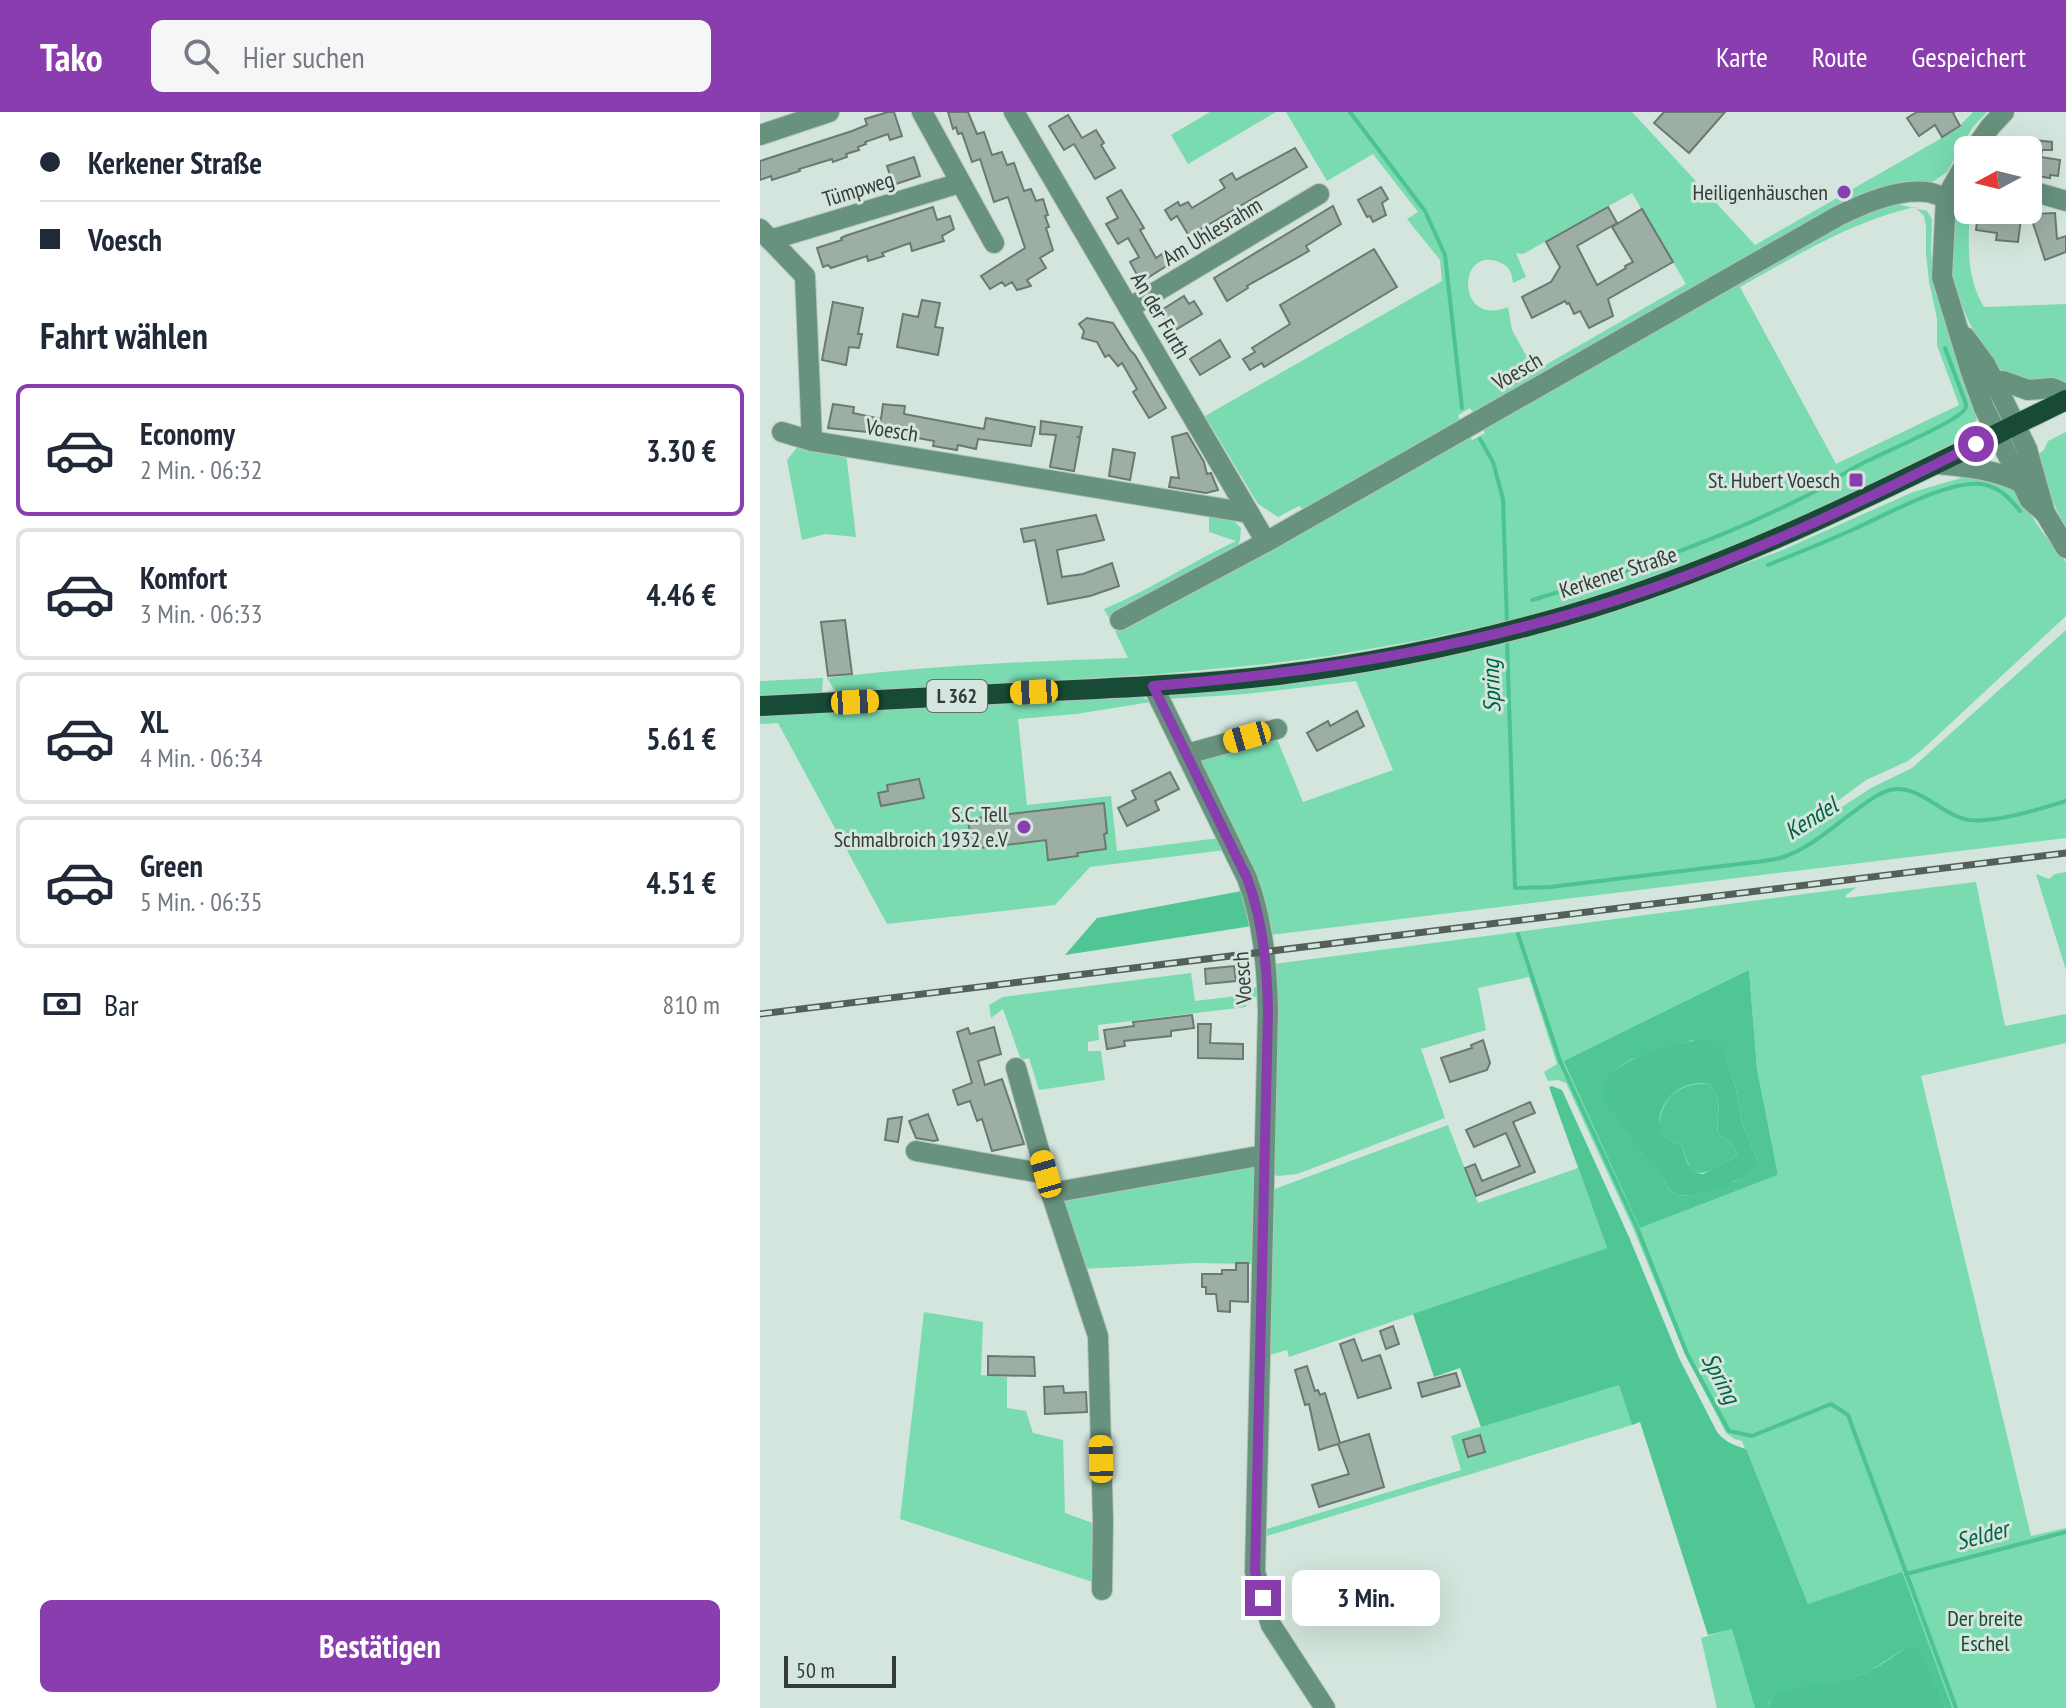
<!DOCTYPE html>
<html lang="de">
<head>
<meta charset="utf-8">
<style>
	:root { --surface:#fff; --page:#f6f6f7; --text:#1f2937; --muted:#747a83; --line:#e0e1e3; --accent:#893dae }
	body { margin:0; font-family:"PT Sans Narrow",sans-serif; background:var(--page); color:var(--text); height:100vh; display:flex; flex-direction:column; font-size:30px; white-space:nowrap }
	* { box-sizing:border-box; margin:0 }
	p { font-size:26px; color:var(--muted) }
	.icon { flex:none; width:44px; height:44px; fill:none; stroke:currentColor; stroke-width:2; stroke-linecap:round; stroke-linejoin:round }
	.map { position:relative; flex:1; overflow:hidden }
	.sheet { display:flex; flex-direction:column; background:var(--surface); width:760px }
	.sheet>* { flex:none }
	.hud { display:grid; align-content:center; height:176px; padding:0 40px; background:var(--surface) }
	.needle { width:52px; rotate:263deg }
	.controls { position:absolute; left:1194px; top:24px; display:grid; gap:16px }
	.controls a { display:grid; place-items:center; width:88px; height:88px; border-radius:12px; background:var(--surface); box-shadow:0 8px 32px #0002; font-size:40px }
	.scale { position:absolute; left:24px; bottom:20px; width:112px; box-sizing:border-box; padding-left:8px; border:4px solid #353c38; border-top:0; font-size:22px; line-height:28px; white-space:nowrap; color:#353c38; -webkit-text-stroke:6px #d3e5dc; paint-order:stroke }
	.end { position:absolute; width:36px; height:36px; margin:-18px; border:10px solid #893dae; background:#fff; box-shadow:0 0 0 4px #fff }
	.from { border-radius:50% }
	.bubble { position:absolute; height:56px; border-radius:12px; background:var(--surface); box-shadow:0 8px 32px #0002; font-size:26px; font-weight:700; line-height:56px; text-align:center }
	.car { position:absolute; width:24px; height:48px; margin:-24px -12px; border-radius:10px; box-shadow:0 0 6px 2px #0007; background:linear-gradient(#f5c518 24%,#345 0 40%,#f5c518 0 76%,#345 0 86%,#f5c518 0) }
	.hud b { display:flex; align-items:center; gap:28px; height:76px; font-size:30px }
	.hud b+b { border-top:2px solid var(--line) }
	.hud i { width:20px; height:20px; background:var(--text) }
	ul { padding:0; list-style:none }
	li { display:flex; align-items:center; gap:24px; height:132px; margin:0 16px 12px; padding:0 24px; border:4px solid var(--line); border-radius:12px }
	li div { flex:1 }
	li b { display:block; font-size:30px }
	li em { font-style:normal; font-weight:700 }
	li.current { border-color:var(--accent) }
	li>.icon { width:72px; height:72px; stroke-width:1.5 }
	h2 { padding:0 40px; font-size:36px; line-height:96px }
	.pay { display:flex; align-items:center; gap:20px; height:88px; padding:0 40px; font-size:30px }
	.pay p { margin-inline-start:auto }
	.action { display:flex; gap:16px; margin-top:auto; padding:16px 40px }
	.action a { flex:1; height:92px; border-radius:12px; background:var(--accent); color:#fff; font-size:32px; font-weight:700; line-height:92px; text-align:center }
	header { display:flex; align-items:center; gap:48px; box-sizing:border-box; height:112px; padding:0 40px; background:var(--accent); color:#fff }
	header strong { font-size:38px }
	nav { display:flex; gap:44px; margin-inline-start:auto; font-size:28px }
	.search { width:560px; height:72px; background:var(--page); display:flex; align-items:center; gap:20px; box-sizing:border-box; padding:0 28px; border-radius:12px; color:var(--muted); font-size:30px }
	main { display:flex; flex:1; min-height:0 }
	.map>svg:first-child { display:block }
</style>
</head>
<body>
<header>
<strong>Tako</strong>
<div class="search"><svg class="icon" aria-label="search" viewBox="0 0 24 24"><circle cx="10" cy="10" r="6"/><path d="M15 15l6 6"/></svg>Hier suchen</div>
<nav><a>Karte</a><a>Route</a><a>Gespeichert</a></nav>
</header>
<main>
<section class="sheet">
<div class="hud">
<b><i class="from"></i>Kerkener Straße</b>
<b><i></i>Voesch</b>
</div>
<h2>Fahrt wählen</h2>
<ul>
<li class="current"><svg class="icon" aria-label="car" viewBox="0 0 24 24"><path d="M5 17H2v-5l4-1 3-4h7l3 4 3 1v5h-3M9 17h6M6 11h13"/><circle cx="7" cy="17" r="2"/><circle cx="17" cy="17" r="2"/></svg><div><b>Economy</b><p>2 Min. · 06:32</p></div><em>3.30 €</em></li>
<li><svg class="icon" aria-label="car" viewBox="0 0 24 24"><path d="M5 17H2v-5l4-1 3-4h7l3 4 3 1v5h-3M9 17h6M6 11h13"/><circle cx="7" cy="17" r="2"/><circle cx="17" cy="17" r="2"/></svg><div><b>Komfort</b><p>3 Min. · 06:33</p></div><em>4.46 €</em></li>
<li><svg class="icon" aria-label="car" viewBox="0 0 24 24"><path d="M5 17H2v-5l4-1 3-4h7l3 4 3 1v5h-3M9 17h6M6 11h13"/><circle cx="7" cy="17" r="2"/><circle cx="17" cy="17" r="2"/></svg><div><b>XL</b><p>4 Min. · 06:34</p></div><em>5.61 €</em></li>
<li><svg class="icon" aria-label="car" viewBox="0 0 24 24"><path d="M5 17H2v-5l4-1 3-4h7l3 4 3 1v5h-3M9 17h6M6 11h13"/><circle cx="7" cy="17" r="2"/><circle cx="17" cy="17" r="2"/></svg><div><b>Green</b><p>5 Min. · 06:35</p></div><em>4.51 €</em></li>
</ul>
<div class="pay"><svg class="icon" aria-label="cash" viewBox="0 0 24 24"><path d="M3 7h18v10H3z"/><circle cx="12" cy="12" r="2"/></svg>Bar<p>810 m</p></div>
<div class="action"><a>Bestätigen</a></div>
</section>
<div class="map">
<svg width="1306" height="1596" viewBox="0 0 1306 1596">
	<rect width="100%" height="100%" fill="#d3e5dc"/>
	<g fill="#79dbaf" fill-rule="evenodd">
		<polygon points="450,0 516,0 428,52 411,23"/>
		<path d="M526,0H872L995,133L1201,15V12L1213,0H1227L1212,16L1187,60L1174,69L1119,78L715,303L710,296L698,303L701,311L544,398L539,394L518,405L498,392L445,304L682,169L680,148L647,107L658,100L613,42L567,69ZM872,81L926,172L775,259L752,218L748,195C695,217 697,130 741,151C750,155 752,162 753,171L766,165L756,141L763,142Z"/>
		<path d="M1208,87V98H1210C1208,132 1206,165 1224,195L1306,192V269L1286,274L1241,261L1228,246L1208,208L1193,172L1188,139L1192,103Z"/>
		<path d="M1133,91L1167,99L1172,107L1171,140L1175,169L1220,299L1211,320L1188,337C1104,376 1020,417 933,451C874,475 814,491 753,508L900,483L1020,439L1153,380L1208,364L1244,370L1256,380L1282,420L1306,450V504L1163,637L1148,649L1106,668L1048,711V717L1111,676L1152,656L1306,518V726L510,823L435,643L515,622L543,690L633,658L596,569L486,582L407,587L412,578L516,569L740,511L661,528L569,544L507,552L399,562L77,582L67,566C167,554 267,549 368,546L355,519L708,321L712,328L725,321L721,314L1101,100ZM1155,95L1164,104L1166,115V142L1169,169L1177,207V233L1199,293L1076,352L980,175C1036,144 1092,109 1155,95Z"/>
		<polygon points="1306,320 1306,418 1290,383 1276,344 1284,338 1288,329"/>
		<polygon points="39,333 86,341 96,425 65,422 42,428 27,348"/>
		<path d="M449,403L472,407L481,416L480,428L476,438L350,508L344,497C390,478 431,450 476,429L449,420Z"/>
		<polygon points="63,566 62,582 0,585 0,569"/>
		<polygon points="381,584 391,590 316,602 258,607 267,693 351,684 357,739 459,726 465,738 330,755 295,793 127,812 18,611 0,612 0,602"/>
		<polygon points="1306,760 1306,858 1276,762 1289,767 1295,762"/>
		<path d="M1216,770L1245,914L1306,902V931L1161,964L1271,1424L1306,1416V1596H957L941,1526L1129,1468L1142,1461L1048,1492L982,1329L975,1327L966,1321L925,1242L873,1116L806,971L798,968L788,969L784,960L797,952L769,865L718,876L726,918L661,937L685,1006L537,1062L517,1064L512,1060L514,852L1097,775L1086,783V786ZM989,858L997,957L1018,1063L880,1116Z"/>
		<polygon points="431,861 435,889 478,884 478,877 499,875 500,885 487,885 486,895 338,913 339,928 328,930 328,939 341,939 345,968 279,978 269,946 261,948 243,897 231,906 229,893 243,885"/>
		<polygon points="688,1013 718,1091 818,1056 847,1136 529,1245 527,1238 510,1243 512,1078"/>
		<polygon points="496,1049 494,1152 435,1151 322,1157 298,1085"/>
		<polygon points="164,1200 223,1210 221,1263 247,1265 247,1296 266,1299 273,1321 303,1328 305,1401 338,1413 339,1472 140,1407"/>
		<polygon points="859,1272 872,1313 507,1424 507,1417 701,1358 691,1324"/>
	</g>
	<g fill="#50c695" fill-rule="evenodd">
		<polygon points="482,779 492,814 305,843 337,806"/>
		<path d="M989,858L997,957L1018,1063L880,1116L804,949ZM932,928L964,937L976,977L982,1011L997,1047L976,1069L931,1084L916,1083L908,1076L896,1054L880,1039L849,997L857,956L872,947Z"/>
		<path d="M948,971C966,993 955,997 958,1021L973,1034L977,1041L974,1046C944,1061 933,1075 922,1033C911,1030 903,1025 899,1013C904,983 918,973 948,971Z"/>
		<path d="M792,974L802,978L869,1125L919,1246L957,1320C965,1330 973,1333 986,1337L1048,1492L1142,1460L1192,1596H1185C1176,1575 1169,1548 1153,1531L1109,1559L1079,1571L1028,1578L1009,1590L1008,1596H995L972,1517L948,1523L880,1310L872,1313L859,1273L721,1315L700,1256L674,1265L653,1202L847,1136L789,975Z"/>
	</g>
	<g fill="#4dc392" fill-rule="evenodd">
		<path d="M948,927L956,929L964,936L976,977L982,1011L997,1047C988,1071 953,1077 931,1084L916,1083L908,1076L896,1054L880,1039L849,997L841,976C853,946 918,930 948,927ZM948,971C966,993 955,997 958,1021L973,1034L977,1041L974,1046L943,1062C928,1060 925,1045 922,1033C882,1023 902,980 928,973C934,971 942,971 948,971Z"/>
		<path d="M1153,1531C1169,1548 1176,1575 1185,1596H1008C1014,1572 1055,1575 1075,1571C1085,1569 1095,1565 1105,1561C1122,1554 1138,1541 1153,1531Z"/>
	</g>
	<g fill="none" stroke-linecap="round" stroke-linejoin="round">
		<g stroke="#4dc392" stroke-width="4">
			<polyline points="590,0 665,99 685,143 702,296"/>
			<polyline points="720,327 733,350 743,387 747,511"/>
			<path d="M1008,453C1037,441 1066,430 1094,417C1126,403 1187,368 1221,372C1239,375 1249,385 1260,399"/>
			<path d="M772,488C868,460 962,427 1050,382C1069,373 1084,360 1103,351C1120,342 1197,310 1205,297C1206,296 1206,294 1206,292L1185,236"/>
			<path d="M747,528L755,776L790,775L996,750C1004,749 1012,748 1020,746C1045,739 1068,719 1088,704C1101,695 1115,682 1130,678C1159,671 1182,704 1209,708C1235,711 1281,697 1306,689"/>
			<polyline points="758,822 800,949 878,1118 927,1242 969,1319 992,1324 1071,1292 1088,1303 1196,1596"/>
			<polyline points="1146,1462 1306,1420"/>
		</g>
	</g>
	<g fill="#9daea5" stroke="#6a7a72" stroke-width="2">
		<polygon points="128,0 134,0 142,24 130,28 128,22 105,30 106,32 98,35 99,38 86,42 87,45 73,50 72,47 39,57 40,59 12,68 11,64 0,68 0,49 92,19 107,13 105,7"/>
		<polygon points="188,0 208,0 217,22 224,20 232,43 242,40 247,53 254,51 264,79 271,77 276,89 283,87 288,103 285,104 289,115 286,116 293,138 280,146 286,156 267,168 271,174 257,178 252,170 245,174 242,170 230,177 221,164 265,136 248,85 234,90 220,47 212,50 202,21 198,22 196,15 193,17"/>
		<polygon points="904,0 965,0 929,41 894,11"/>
		<polygon points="1157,0 1194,0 1193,1 1200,14 1182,25 1175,13 1159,24 1147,6"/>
		<polygon points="308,3 322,26 336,18 344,31 341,33 355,56 335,67 314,32 304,38 289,14"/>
		<polygon points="1247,25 1292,30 1292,38 1282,38 1281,45 1300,48 1298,64 1290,63 1290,66 1268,63 1268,38 1245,38"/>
		<polygon points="535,36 547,55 429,124 417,104 411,108 405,98 418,90 420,94 428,90 432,96 465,76 460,68 472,61 476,68"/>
		<polygon points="154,45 160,64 133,73 127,54"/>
		<polygon points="621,75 628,87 622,91 626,103 613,110 610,104 607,105 598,88"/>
		<polygon points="361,78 384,116 380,118 396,146 402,142 408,153 381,170 370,150 379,145 368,126 358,132 346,112 358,106 347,86"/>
		<polygon points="573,94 581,112 546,134 549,139 487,174 488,176 467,189 454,166"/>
		<polygon points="173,95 177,108 190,104 194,117 182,124 184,129 152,139 150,131 122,141 124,144 108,149 107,144 71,156 68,153 63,155 57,136 82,128 81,126 85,124"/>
		<polygon points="848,95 857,111 817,134 837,173 866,156 865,154 873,150 852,115 882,97 913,150 848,187 853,204 829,216 820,199 814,202 809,191 807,192 805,189 772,206 762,185 791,170 800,155 786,130"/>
		<polygon points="1239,98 1262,98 1258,130 1236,128 1237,121 1216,118 1218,103 1239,105"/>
		<polygon points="1295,101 1297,127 1306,124 1306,140 1285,148 1270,102"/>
		<polygon points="614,137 637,175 504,255 502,251 490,258 483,247 495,240 492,236 530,212 520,193"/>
		<polygon points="424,184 429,192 434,189 442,202 412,220 400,199"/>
		<polygon points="162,188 180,191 175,215 183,216 178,243 137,235 143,202 158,205"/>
		<polygon points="73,190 103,196 98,222 102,222 99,236 89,235 86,253 62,248"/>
		<polygon points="327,206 353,211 370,238 375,243 406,296 389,306 373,280 377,277 362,251 358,254 349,243 345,245 337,230 322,226 324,219 319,212"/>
		<polygon points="460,228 470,245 440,263 430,247"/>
		<polygon points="73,292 94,295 93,301 121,307 123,292 132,293 145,294 144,302 224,317 226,306 275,315 271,334 218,327 216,337 198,333 197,338 173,334 174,329 152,325 151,330 117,324 118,321 68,316"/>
		<polygon points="281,309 322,315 320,324 318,325 320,326 314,359 290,355 296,323 280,322"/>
		<polygon points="427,321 444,350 447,362 451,361 458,378 446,381 409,375 411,365 419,366 412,325"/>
		<polygon points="353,337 375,341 370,368 349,364"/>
		<polygon points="336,403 344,428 297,438 302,465 323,462 352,451 359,474 330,484 288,492 275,428 264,430 261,417"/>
		<polygon points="85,508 92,562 68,564 61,510"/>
		<polygon points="597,599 604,614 557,639 547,621 568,609 570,614"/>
		<polygon points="410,660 419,677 395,689 399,698 367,714 358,696 376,687 372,679"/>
		<polygon points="159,667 164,686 121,694 118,681 128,679 127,673"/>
		<polygon points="344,691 347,721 344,722 346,737 317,741 318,744 288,748 286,728 212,737 208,707"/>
		<polygon points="474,854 476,869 446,872 445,857"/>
		<polygon points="432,903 434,916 411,919 411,924 364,929 365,934 347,937 344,918 374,914 373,910"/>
		<polygon points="438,912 451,912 450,931 483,932 483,947 438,946"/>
		<polygon points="234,915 241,942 218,949 225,973 242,967 264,1032 232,1039 222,1007 217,1009 210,989 198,993 193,978 212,971 197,920 208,916 210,922"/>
		<polygon points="723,928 730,951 727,958 690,970 681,946 712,936 711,933"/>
		<polygon points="770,990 775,1001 753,1010 775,1060 716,1084 705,1056 715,1052 722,1069 760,1054 746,1021 714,1035 706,1018"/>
		<polygon points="168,1002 178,1028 174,1029 156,1026 149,1009"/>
		<polygon points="142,1005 138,1030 125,1028 128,1007"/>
		<polygon points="476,1151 488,1151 488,1190 470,1189 470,1200 458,1199 456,1182 446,1182 446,1175 442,1175 442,1162 462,1162 462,1158 476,1158"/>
		<polygon points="633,1214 639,1232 626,1237 620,1219"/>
		<polygon points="594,1227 602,1249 620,1243 631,1276 598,1286 580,1232"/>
		<polygon points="228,1244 274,1245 275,1264 228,1263"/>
		<polygon points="547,1254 555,1279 558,1278 560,1283 565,1281 580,1331 609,1322 624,1375 559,1395 552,1373 589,1362 578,1332 559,1338 549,1292 545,1293 535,1258"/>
		<polygon points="696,1261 700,1274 662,1285 658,1271"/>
		<polygon points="303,1274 304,1281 326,1280 327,1300 285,1302 284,1275"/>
		<polygon points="720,1323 725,1340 708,1345 703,1328"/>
	</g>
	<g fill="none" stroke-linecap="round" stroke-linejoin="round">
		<defs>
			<g id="minor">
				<polyline points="162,0 234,131"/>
				<polyline points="254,0 506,430"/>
				<polyline points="0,23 69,0"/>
				<polyline points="1214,38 1230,15 1244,0"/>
				<polyline points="1208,47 1186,86 1182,165 1211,260 1224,296 1270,388 1285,401"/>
				<polyline points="1268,78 1306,89"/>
				<polyline points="0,117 45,164 52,329"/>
				<polyline points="10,128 200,71"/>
				<polyline points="369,196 559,82"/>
				<polyline points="1205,225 1225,252 1234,269 1267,337 1285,401 1306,436"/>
				<polyline points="1234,269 1243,269 1268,278 1292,276 1306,282"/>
				<polyline points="22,320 52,329 489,401"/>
				<path d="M1177,352C1208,355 1233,357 1262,371"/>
				<path d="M360,508L506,430L1078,104C1105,91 1137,77 1167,80C1173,81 1180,84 1186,86"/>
				<path d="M393,574L487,766C503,809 507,854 508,899L495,1460L511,1513L565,1596"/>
				<polyline points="427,642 517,617"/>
				<polyline points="256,956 291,1081 338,1224 343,1409 342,1478"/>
				<polyline points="156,1039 286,1062"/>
				<polyline points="291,1081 504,1043"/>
			</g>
			<path id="major" d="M0,594C91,590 182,585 273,580C355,576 436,573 518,563C615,551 711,531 805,504C981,453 1142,368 1306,288"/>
		</defs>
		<use href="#minor" stroke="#b3c3bb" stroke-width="22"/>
		<use href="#major" stroke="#b3c3bb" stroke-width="22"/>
		<use href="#minor" stroke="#67927d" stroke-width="20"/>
		<use href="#major" stroke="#184b36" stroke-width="20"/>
		<defs>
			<polyline id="rail" points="0,902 1306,741"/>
		</defs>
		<use href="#rail" stroke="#555f5a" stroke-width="7"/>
		<use href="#rail" stroke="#d3e5dc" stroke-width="4" stroke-dasharray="12" stroke-linecap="butt"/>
	</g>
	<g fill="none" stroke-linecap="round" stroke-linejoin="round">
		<path stroke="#893dae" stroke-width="10" d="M503,1486L495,1460L508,899C507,854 503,809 487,766L393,574C566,560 732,532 896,475C1006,436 1112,385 1216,332"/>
	</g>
	<g fill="#893dae" stroke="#d3e5dc" stroke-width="3">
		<circle cx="1084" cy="80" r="8"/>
		<rect x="1088" y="360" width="16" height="16" rx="4"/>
		<circle cx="264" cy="715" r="8"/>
	</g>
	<g text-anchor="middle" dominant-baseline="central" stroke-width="6" stroke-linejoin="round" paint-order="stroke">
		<rect fill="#d3e5dc" stroke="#646f69" stroke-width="2" x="167" y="568" width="60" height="32" rx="6"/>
		<g font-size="20" font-weight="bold" fill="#353c38">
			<text x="197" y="584">L 362</text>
		</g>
		<g font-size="22" fill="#353c38" stroke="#d3e5dc">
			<text transform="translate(98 77) rotate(-17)">Tümpweg</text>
			<text transform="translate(452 119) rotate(-31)">Am Uhlesrahm</text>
			<text transform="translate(401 203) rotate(60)">An der Furth</text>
			<text transform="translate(757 259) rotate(-30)">Voesch</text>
			<text transform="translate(132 318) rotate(9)">Voesch</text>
			<text transform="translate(858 460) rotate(-18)">Kerkener Straße</text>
			<text transform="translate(482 866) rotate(-94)">Voesch</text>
		</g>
		<g font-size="22" fill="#353c38" stroke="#d3e5dc" text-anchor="end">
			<text x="1068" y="80">Heiligenhäuschen</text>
			<text x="1080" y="368">St. Hubert Voesch</text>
			<text x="248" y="702">S.C. Tell<tspan x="248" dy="25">Schmalbroich 1932 e.V</tspan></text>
		</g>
		<g font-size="22" fill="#1a4a36" stroke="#d3e5dc">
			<text x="1225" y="1506">Der breite<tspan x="1225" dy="25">Eschel</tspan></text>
		</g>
		<g font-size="24" font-style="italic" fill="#006242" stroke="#d3e5dc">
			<text transform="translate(731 574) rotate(-92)">Spring</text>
			<text transform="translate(1051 706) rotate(-32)">Kendel</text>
			<text transform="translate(961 1266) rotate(62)">Spring</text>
			<text transform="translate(1222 1423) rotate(-15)">Selder</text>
		</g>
	</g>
</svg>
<div class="controls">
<a><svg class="needle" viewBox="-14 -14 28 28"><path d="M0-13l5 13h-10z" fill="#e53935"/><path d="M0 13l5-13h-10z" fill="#747a83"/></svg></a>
</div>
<div class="scale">50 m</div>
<i class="end from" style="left:1216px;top:332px"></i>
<i class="end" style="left:503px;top:1486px"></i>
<div class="bubble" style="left:532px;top:1458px;width:148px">3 Min.</div>
<i class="car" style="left:274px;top:580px;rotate:267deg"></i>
<i class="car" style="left:95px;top:590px;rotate:87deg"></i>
<i class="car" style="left:487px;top:625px;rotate:254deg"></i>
<i class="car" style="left:286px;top:1062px;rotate:344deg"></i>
<i class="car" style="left:341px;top:1347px;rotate:359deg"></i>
</div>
</main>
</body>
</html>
